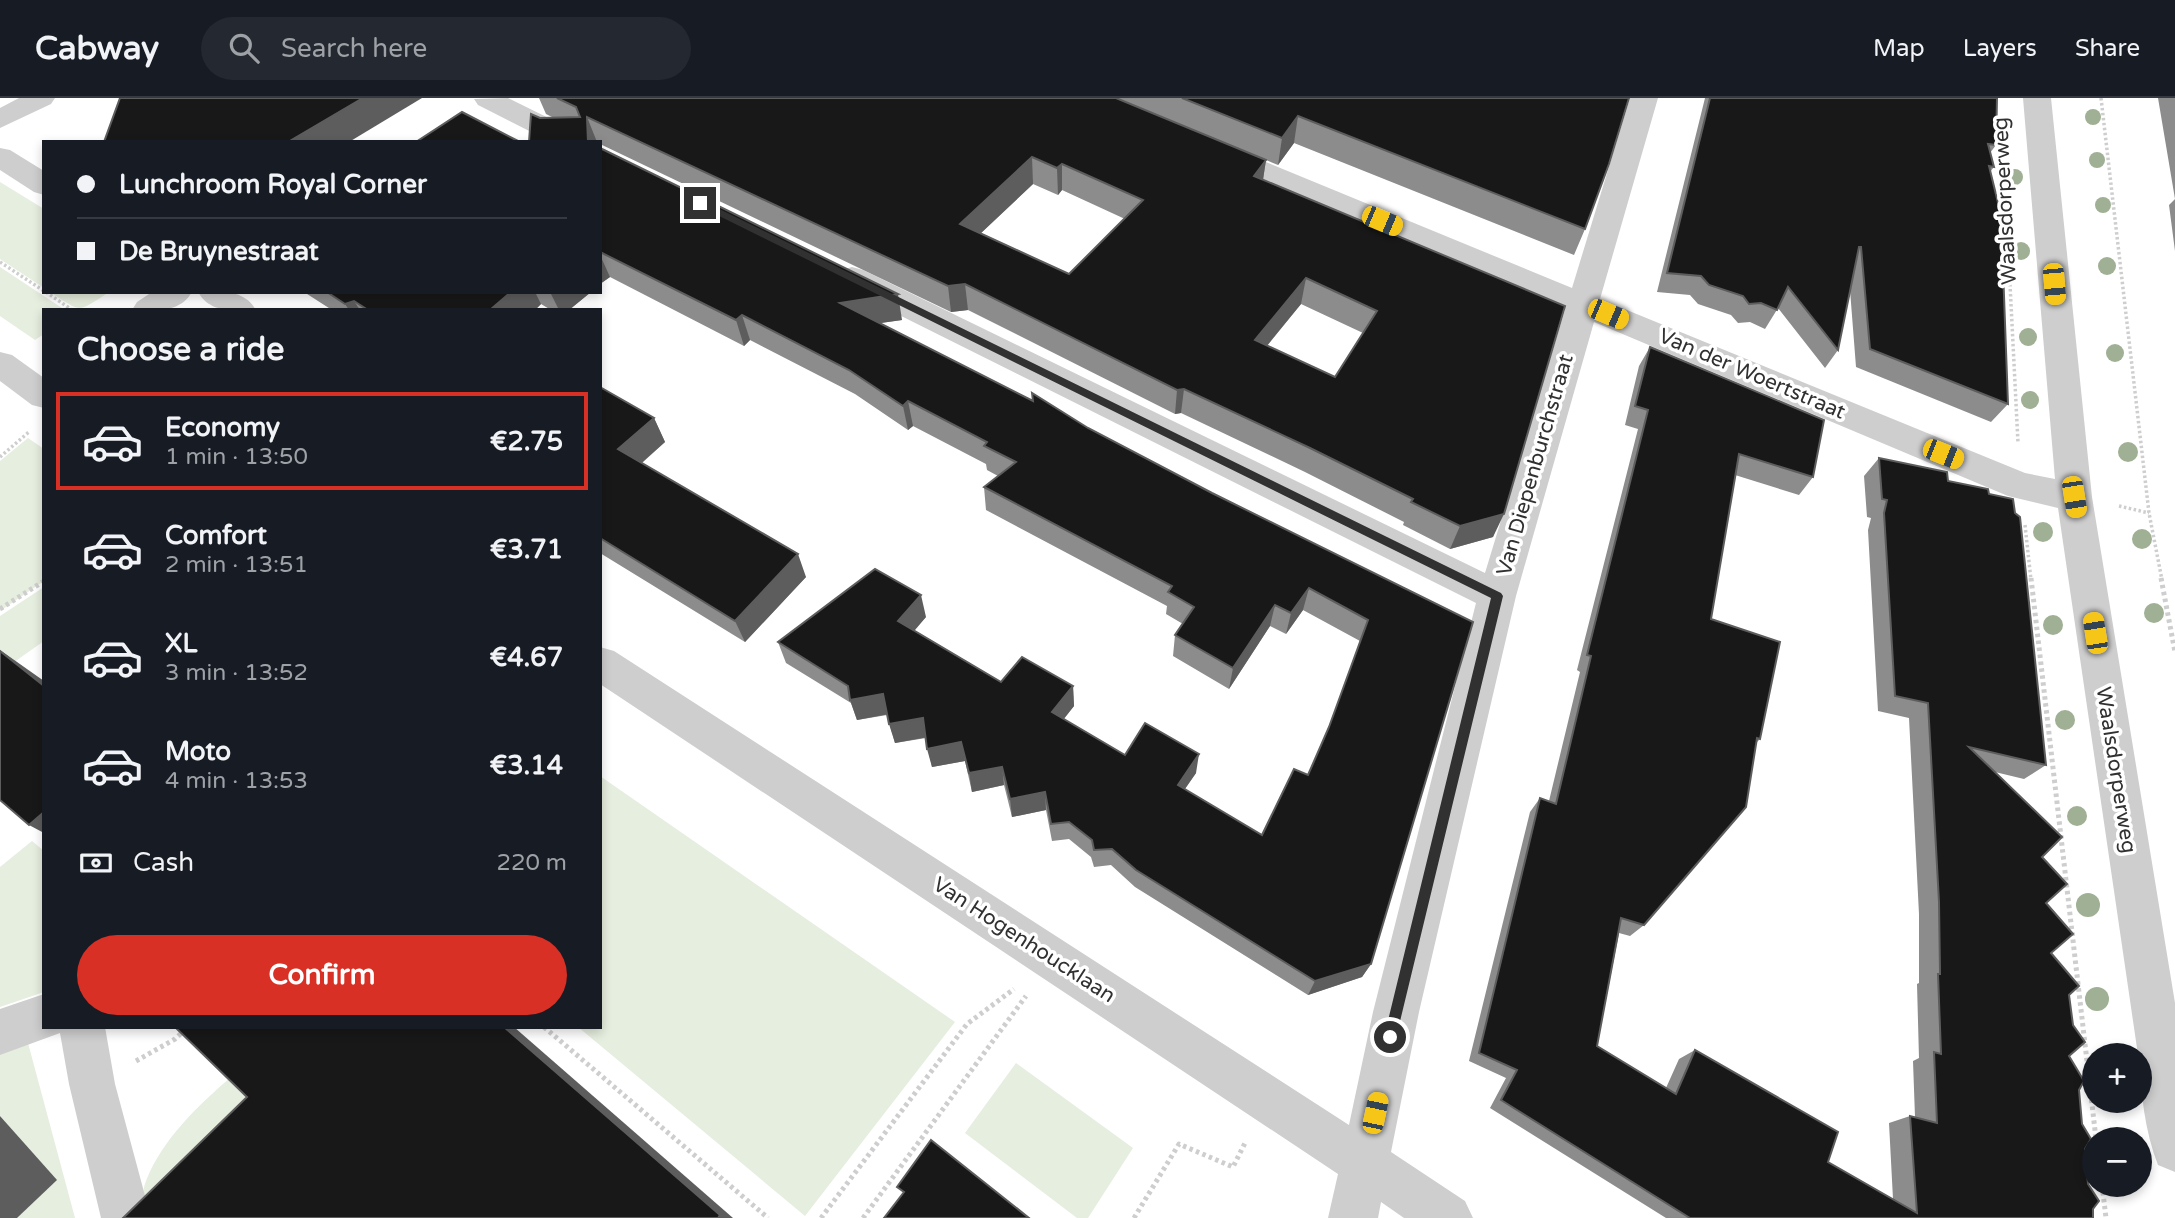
<!DOCTYPE html>
<html lang="en">
<head>
<meta charset="utf-8">
<style>
	:root { --surface:#171b24; --page:#242831; --text:#f1f3f6; --muted:#9ea1a6; --line:#363941; --accent:#d93025 }
	body { margin:0; font-family:"Varela Round",sans-serif; background:var(--page); color:var(--text); height:100vh; display:flex; flex-direction:column; font-size:26px; white-space:nowrap }
	* { box-sizing:border-box; margin:0 }
	p { font-size:23px; color:var(--muted) }
	.icon { flex:none; width:38px; height:38px; fill:none; stroke:currentColor; stroke-width:2; stroke-linecap:round; stroke-linejoin:round }
	.map { position:relative; flex:1; overflow:hidden }
	.sheet { position:absolute; left:42px; top:210px; width:560px; height:721px; display:flex; flex-direction:column; background:var(--surface); border-radius:0px; box-shadow:0 4px 10px #0003 }
	.sheet>* { flex:none }
	.banner { position:absolute; left:42px; top:42px; width:560px; height:154px; border-radius:0px; box-shadow:0 4px 10px #0003; display:grid; align-content:center; height:154px; padding:0 35px; background:var(--surface) }
	.controls { position:absolute; left:2082px; top:945px; display:grid; gap:14px }
	.controls a { display:grid; place-items:center; width:70px; height:70px; border-radius:50%; background:var(--surface); box-shadow:0 4px 10px #0003; font-size:35px }
	.end { position:absolute; width:32px; height:32px; margin:-16px; border:9px solid #313131; background:#fff; box-shadow:0 0 0 4px #fff }
	.from { border-radius:50% }
	.car { position:absolute; width:21px; height:42px; margin:-21px -10px; border-radius:9px; box-shadow:0 0 5px 2px #0007; background:linear-gradient(#f5c518 24%,#345 0 40%,#f5c518 0 76%,#345 0 86%,#f5c518 0) }
	.banner b { display:flex; align-items:center; gap:24px; height:66px; font-size:26px }
	.banner b+b { border-top:2px solid var(--line) }
	.banner i { width:18px; height:18px; background:var(--text) }
	ul { padding:0; list-style:none }
	li { display:flex; align-items:center; gap:21px; height:98px; margin:0 14px 10px; padding:0 21px; border:4px solid transparent; border-radius:0px }
	li div { flex:1 }
	li b { display:block; font-size:26px }
	li em { font-style:normal; font-weight:700 }
	li.current { border-color:var(--accent) }
	li>.icon { width:63px; height:63px; stroke-width:1.5 }
	h2 { padding:0 35px; font-size:32px; line-height:84px }
	.pay { display:flex; align-items:center; gap:18px; height:77px; padding:0 35px; font-size:26px }
	.pay p { margin-inline-start:auto }
	.primary-button { display:flex; gap:14px; margin-top:auto; padding:14px 35px }
	.primary-button a { flex:1; height:80px; border-radius:42px; background:var(--accent); color:#fff; font-size:28px; font-weight:700; line-height:80px; text-align:center }
	header { display:flex; align-items:center; gap:42px; box-sizing:border-box; height:98px; padding:0 35px; background:var(--surface); border-bottom:2px solid var(--line) }
	header strong { font-size:33px }
	nav { display:flex; gap:38px; margin-inline-start:auto; font-size:24px }
	.search { width:490px; height:63px; background:var(--page); display:flex; align-items:center; gap:18px; box-sizing:border-box; padding:0 24px; border-radius:38px; color:var(--muted); font-size:26px }
	.map>svg:first-child { display:block }
</style>
</head>
<body>
<header>
<strong>Cabway</strong>
<div class="search"><svg class="icon" aria-label="search" viewBox="0 0 24 24"><circle cx="10" cy="10" r="6"/><path d="M15 15l6 6"/></svg>Search here</div>
<nav><a>Map</a><a>Layers</a><a>Share</a></nav>
</header>
<div class="map">
<svg width="2175" height="1120" viewBox="0 0 2175 1120">
	<rect width="100%" height="100%" fill="#fff"/>
	<g fill="#e6eedf">
		<polygon points="0,84 44,111 44,190 0,161"/>
		<polygon points="0,169 65,212 44,212 44,236 35,242 0,218"/>
		<path d="M50,194H109C77,215 82,215 50,194Z"/>
		<polygon points="28,340 44,351 44,483 0,513 0,363"/>
		<polygon points="44,489 44,543 0,574 0,518"/>
		<polygon points="600,678 955,924 805,1118 578,929 600,929"/>
		<polygon points="32,743 44,753 44,894 0,909 0,769"/>
		<polygon points="28,945 75,1120 17,1120 56,1082 0,1018 0,954"/>
		<polygon points="1016,965 1133,1050 1088,1120 1077,1120 965,1035"/>
		<path d="M232,978L259,1004L142,1116C143,1106 142,1092 146,1083C163,1040 198,1008 232,978Z"/>
	</g>
	<g fill="none" stroke-linecap="round" stroke-linejoin="round">
		<g stroke="#cecece" stroke-width="3.5" stroke-dasharray="2.5 2.5" stroke-linecap="butt">
			<polyline points="2101,0 2149,415 2162,482"/>
			<polyline points="0,164 44,193"/>
			<polyline points="2010,186 2018,345"/>
			<polyline points="46,194 72,212"/>
			<polyline points="0,359 30,333"/>
			<polyline points="2119,408 2149,415"/>
			<polyline points="2025,427 2031,482"/>
		</g>
		<g stroke="#cecece" stroke-width="5" stroke-dasharray="3.5 3.5" stroke-linecap="butt">
			<polyline points="2031,480 2096,1041"/>
			<polyline points="2161,480 2175,554"/>
			<polyline points="0,511 44,483"/>
			<polyline points="544,929 768,1120"/>
			<polyline points="136,963 175,941 188,929"/>
			<polyline points="2102,1087 2106,1120"/>
			<polyline points="821,1120 967,926 1014,891"/>
			<polyline points="863,1120 1026,898"/>
			<polyline points="1134,1120 1179,1046 1233,1069 1246,1043"/>
		</g>
		<g fill="#cecece" fill-rule="evenodd">
			<polygon points="19,0 55,0 51,6 0,30 0,10"/>
			<polygon points="508,0 585,38 589,44 551,44 478,7 474,1"/>
			<path d="M1630,0H1658L1600,201L2025,375L2055,381L2023,0H2051L2092,399L2175,905V1074L2158,1067C2145,1034 2140,993 2140,957H2138L2058,410L2008,398L1594,224L1516,498L1419,914L1391,1054L1465,1103L1473,1120H1404L1381,1104L1378,1120H1328L1338,1076L600,586V549L614,553L1349,1027L1373,914L1476,505L841,188L836,180L841,172L852,169L863,172L1485,475L1565,212L1207,62L1203,55L1207,48L1217,46L1227,48L1572,190Z"/>
			<polygon points="0,50 10,52 44,73 44,97 34,94 0,72"/>
			<path d="M152,194H192C179,216 155,212 132,212L137,204Z"/>
			<path d="M198,194C221,194 243,190 256,212C233,212 211,216 198,194Z"/>
			<polygon points="0,254 12,257 44,280 44,310 32,307 0,283"/>
			<polygon points="44,896 44,929 105,929 115,986 151,1120 101,1120 69,986 60,935 0,957 0,911"/>
		</g>
	</g>
	<g fill="#9fb094">
		<circle cx="2093" cy="19" r="8"/>
		<circle cx="2097" cy="62" r="8"/>
		<circle cx="2015" cy="79" r="8"/>
		<circle cx="2103" cy="107" r="8"/>
		<circle cx="2021" cy="153" r="9"/>
		<circle cx="2107" cy="168" r="9"/>
		<circle cx="2028" cy="239" r="9"/>
		<circle cx="2115" cy="255" r="9"/>
		<circle cx="2030" cy="302" r="9"/>
		<circle cx="2128" cy="354" r="10"/>
		<circle cx="2043" cy="434" r="10"/>
		<circle cx="2142" cy="441" r="10"/>
		<circle cx="2154" cy="515" r="10"/>
		<circle cx="2053" cy="527" r="10"/>
		<circle cx="2065" cy="622" r="10"/>
		<circle cx="2077" cy="718" r="10"/>
		<circle cx="2088" cy="807" r="12"/>
		<circle cx="2097" cy="901" r="12"/>
	</g>
	<g fill="#8c8c8c" fill-rule="evenodd">
		<path d="M539,0H1629L1585,131L1574,157L1294,45L1278,67L1266,62L1263,82L1565,208L1493,439L1450,451L1403,427L1404,424L1305,374L1181,315L1175,316L968,212L951,214L600,46V44H529L540,20H554L546,16ZM1033,86L1058,97L1062,92L1125,121L1069,176L981,135ZM1301,206L1363,235L1335,279L1267,248Z"/>
		<polygon points="1705,0 1997,0 1996,47 1990,55 1994,69 1990,74 2008,306 1991,324 1856,269 1850,192 1838,252 1825,270 1778,210 1765,231 1750,224 1738,225 1731,217 1698,206 1690,197 1657,194"/>
		<polygon points="2158,0 2175,0 2175,153 2169,107 2175,101"/>
		<polygon points="600,50 902,222 880,225 1032,302 1032,295 1088,330 1212,395 1473,524 1371,866 1362,879 1308,897 1135,789 1111,767 1094,769 1091,759 1069,741 1052,743 1046,712 1012,719 1004,687 972,694 965,663 932,669 926,640 895,645 887,617 857,622 851,605 786,565 778,544 926,519 914,532 1001,584 1073,588 1074,608 1064,621 1125,657 1196,675 1185,691 1262,737 1308,677 1329,631 1360,543 1303,512 1286,536 1270,528 1229,591 1173,558 1175,537 1183,526 1166,516 1167,508 986,412 984,389 998,378 987,372 986,366 913,328 908,332 855,296 750,242 744,248 610,179 600,186"/>
		<polygon points="304,194 591,194 569,212 551,212 541,206 535,212 332,212"/>
		<polygon points="1650,249 1813,379 1799,397 1735,377 1711,521 1760,641 1756,645 1644,827 1630,838 1619,835 1597,948 1666,990 1679,961 1695,952 1828,1064 1893,1101 1889,1025 1910,1018 1915,1019 1913,963 1919,960 1917,886 1919,885 1919,816 1909,620 1878,613 1868,432 1871,420 1867,419 1864,378 1879,360 1948,383 2046,667 2024,681 1995,674 2042,759 2051,855 2069,897 2069,958 2079,992 2088,1086 2093,1120 1666,1120 1490,1010 1506,980 1469,963 1530,714 1540,700 1549,703 1580,574 1577,572 1638,331 1625,327 1639,268"/>
		<polygon points="600,289 654,320 665,344 642,365 806,479 745,544 600,455"/>
	</g>
	<g fill="#5d5d5d">
		<polygon points="363,0 422,0 349,44 288,44"/>
		<polygon points="1298,18 1294,45 1278,67 1282,40"/>
		<polygon points="587,19 597,44 588,44"/>
		<polygon points="1032,59 1033,86 963,152 960,126"/>
		<polygon points="1266,62 1262,88 1254,78"/>
		<polygon points="1062,66 1062,92 1058,97 1057,70"/>
		<polygon points="600,157 610,179 600,186"/>
		<polygon points="1306,180 1301,206 1251,267 1255,242"/>
		<polygon points="965,186 968,212 951,214 948,188"/>
		<polygon points="511,194 535,194 541,206 535,212 490,212"/>
		<polygon points="550,194 591,194 569,212 559,212"/>
		<polygon points="898,196 902,222 846,230 840,205"/>
		<polygon points="354,203 360,212 349,212 345,206"/>
		<polygon points="742,217 750,242 744,248 736,222"/>
		<polygon points="1184,291 1181,315 1175,316 1177,292"/>
		<polygon points="908,303 913,328 908,332 903,308"/>
		<polygon points="654,320 665,344 630,375 618,351"/>
		<polygon points="1504,416 1493,439 1450,451 1460,428"/>
		<polygon points="798,456 806,479 745,544 735,523"/>
		<polygon points="1309,490 1303,512 1286,536 1291,515"/>
		<polygon points="921,497 926,519 904,545 898,523"/>
		<polygon points="1275,507 1270,528 1229,591 1233,570"/>
		<polygon points="0,552 44,583 44,588 0,553"/>
		<polygon points="1073,588 1074,608 1053,634 1052,614"/>
		<polygon points="883,596 889,616 857,622 850,602"/>
		<polygon points="923,620 928,639 895,645 889,626"/>
		<polygon points="961,644 965,663 932,669 927,651"/>
		<polygon points="1199,656 1196,675 1175,705 1178,687"/>
		<polygon points="1002,669 1004,687 972,694 969,675"/>
		<polygon points="1045,694 1046,712 1012,719 1010,701"/>
		<polygon points="44,714 44,735 29,727"/>
		<polygon points="1371,866 1362,879 1308,897 1315,883"/>
		<polygon points="504,929 514,929 733,1120 718,1120"/>
		<polygon points="0,1018 57,1082 17,1120 0,1120"/>
	</g>
	<g fill="#181818" stroke="#5d5d5d" stroke-width="2" fill-rule="evenodd">
		<polygon points="120,0 363,0 288,44 104,44"/>
		<path d="M557,0H1116L1266,62L1254,78L1565,208L1504,416L1460,428L1411,404L1413,401L1310,350L1184,291L1177,292L965,186L948,188L587,19L588,44H529L531,16L540,20L580,19L576,9ZM1032,59L1057,70L1062,66L1143,102L1069,176L960,126ZM1306,180L1377,213L1335,279L1255,242Z"/>
		<polygon points="1182,0 1629,0 1609,66 1585,131 1298,18 1282,40"/>
		<polygon points="1710,0 1997,0 1996,47 1988,46 1994,69 1989,68 2001,117 2008,306 1870,251 1861,149 1859,149 1838,252 1788,189 1777,212 1761,205 1749,206 1743,198 1709,187 1701,178 1667,175"/>
		<polygon points="462,14 520,44 416,44"/>
		<polygon points="600,50 898,196 840,205 1033,303 1032,295 1088,330 1212,395 1473,524 1371,866 1315,883 1136,772 1112,751 1094,752 1092,742 1069,724 1051,726 1045,694 1010,701 1002,669 969,675 961,644 927,651 923,620 889,626 883,596 850,602 848,588 778,544 875,471 921,497 898,523 1001,584 1022,559 1073,588 1052,614 1125,657 1145,625 1199,656 1178,687 1262,737 1294,671 1308,677 1329,629 1368,522 1309,490 1291,515 1275,507 1233,570 1175,537 1194,509 1168,494 1172,488 984,389 1016,364 984,348 987,344 908,303 903,308 849,272 742,217 736,222 600,154"/>
		<polygon points="327,194 511,194 490,212 368,212 354,203 345,206"/>
		<polygon points="1650,249 1824,322 1813,379 1739,356 1711,521 1780,544 1760,641 1757,640 1746,709 1644,827 1621,820 1597,948 1676,996 1695,952 1838,1034 1828,1064 1917,1115 1910,1018 1937,1025 1934,954 1941,956 1938,876 1940,876 1939,804 1928,605 1895,598 1884,415 1887,402 1882,401 1879,360 1947,374 1948,383 1988,391 1989,396 2013,401 2015,415 2020,419 2046,667 1969,649 2062,739 2042,759 2067,786 2046,805 2073,836 2051,855 2079,888 2069,897 2073,927 2085,944 2069,958 2084,983 2079,992 2082,1026 2091,1041 2085,1051 2088,1086 2099,1103 2093,1111 2093,1120 1690,1120 1501,1002 1517,972 1479,955 1540,700 1556,706 1591,558 1587,557 1648,312 1635,308"/>
		<polygon points="600,289 654,320 618,351 798,456 735,523 600,440"/>
		<polygon points="0,553 44,588 44,714 29,727 0,702"/>
		<polygon points="175,929 504,929 720,1117 718,1120 123,1120 247,999"/>
		<polygon points="931,1042 1029,1120 884,1120 904,1094 897,1089"/>
	</g>
	<polygon fill="#313131" points="697,103 703,103 1501,495 1503,498 1395,944 1390,946 1384,939 1491,500 697,107"/>
	<g text-anchor="middle" dominant-baseline="central" stroke-width="7" stroke-linejoin="round" paint-order="stroke">
		<g font-size="21" fill="#313131" stroke="#fff">
			<text transform="translate(2005 103) rotate(-93)">Waalsdorperweg</text>
			<text transform="translate(1752 276) rotate(23)">Van der Woertstraat</text>
			<text transform="translate(1535 367) rotate(-74)">Van Diepenburchstraat</text>
			<text transform="translate(2116 672) rotate(81)">Waalsdorperweg</text>
			<text transform="translate(1024 842) rotate(33)">Van Hogenhoucklaan</text>
		</g>
	</g>
</svg>
<div class="controls">
<a>+</a>
<a>−</a>
</div>
<i class="end from" style="left:1390px;top:939px"></i>
<i class="end" style="left:700px;top:105px"></i>
<i class="car" style="left:1382px;top:123px;rotate:113deg"></i>
<i class="car" style="left:2054px;top:186px;rotate:175deg"></i>
<i class="car" style="left:1608px;top:216px;rotate:113deg"></i>
<i class="car" style="left:1943px;top:356px;rotate:112deg"></i>
<i class="car" style="left:2074px;top:399px;rotate:171deg"></i>
<i class="car" style="left:2095px;top:535px;rotate:351deg"></i>
<i class="car" style="left:1375px;top:1015px;rotate:12deg"></i>
<div class="banner">
<b><i class="from"></i>Lunchroom Royal Corner</b>
<b><i></i>De Bruynestraat</b>
</div>
<section class="sheet">
<h2>Choose a ride</h2>
<ul>
<li class="current"><svg class="icon" aria-label="car" viewBox="0 0 24 24"><path d="M5 17H2v-5l4-1 3-4h7l3 4 3 1v5h-3M9 17h6M6 11h13"/><circle cx="7" cy="17" r="2"/><circle cx="17" cy="17" r="2"/></svg><div><b>Economy</b><p>1 min · 13:50</p></div><em>€2.75</em></li>
<li><svg class="icon" aria-label="car" viewBox="0 0 24 24"><path d="M5 17H2v-5l4-1 3-4h7l3 4 3 1v5h-3M9 17h6M6 11h13"/><circle cx="7" cy="17" r="2"/><circle cx="17" cy="17" r="2"/></svg><div><b>Comfort</b><p>2 min · 13:51</p></div><em>€3.71</em></li>
<li><svg class="icon" aria-label="car" viewBox="0 0 24 24"><path d="M5 17H2v-5l4-1 3-4h7l3 4 3 1v5h-3M9 17h6M6 11h13"/><circle cx="7" cy="17" r="2"/><circle cx="17" cy="17" r="2"/></svg><div><b>XL</b><p>3 min · 13:52</p></div><em>€4.67</em></li>
<li><svg class="icon" aria-label="car" viewBox="0 0 24 24"><path d="M5 17H2v-5l4-1 3-4h7l3 4 3 1v5h-3M9 17h6M6 11h13"/><circle cx="7" cy="17" r="2"/><circle cx="17" cy="17" r="2"/></svg><div><b>Moto</b><p>4 min · 13:53</p></div><em>€3.14</em></li>
</ul>
<div class="pay"><svg class="icon" aria-label="cash" viewBox="0 0 24 24"><path d="M3 7h18v10H3z"/><circle cx="12" cy="12" r="2"/></svg>Cash<p>220 m</p></div>
<div class="primary-button"><a>Confirm</a></div>
</section>
</div>
</body>
</html>
